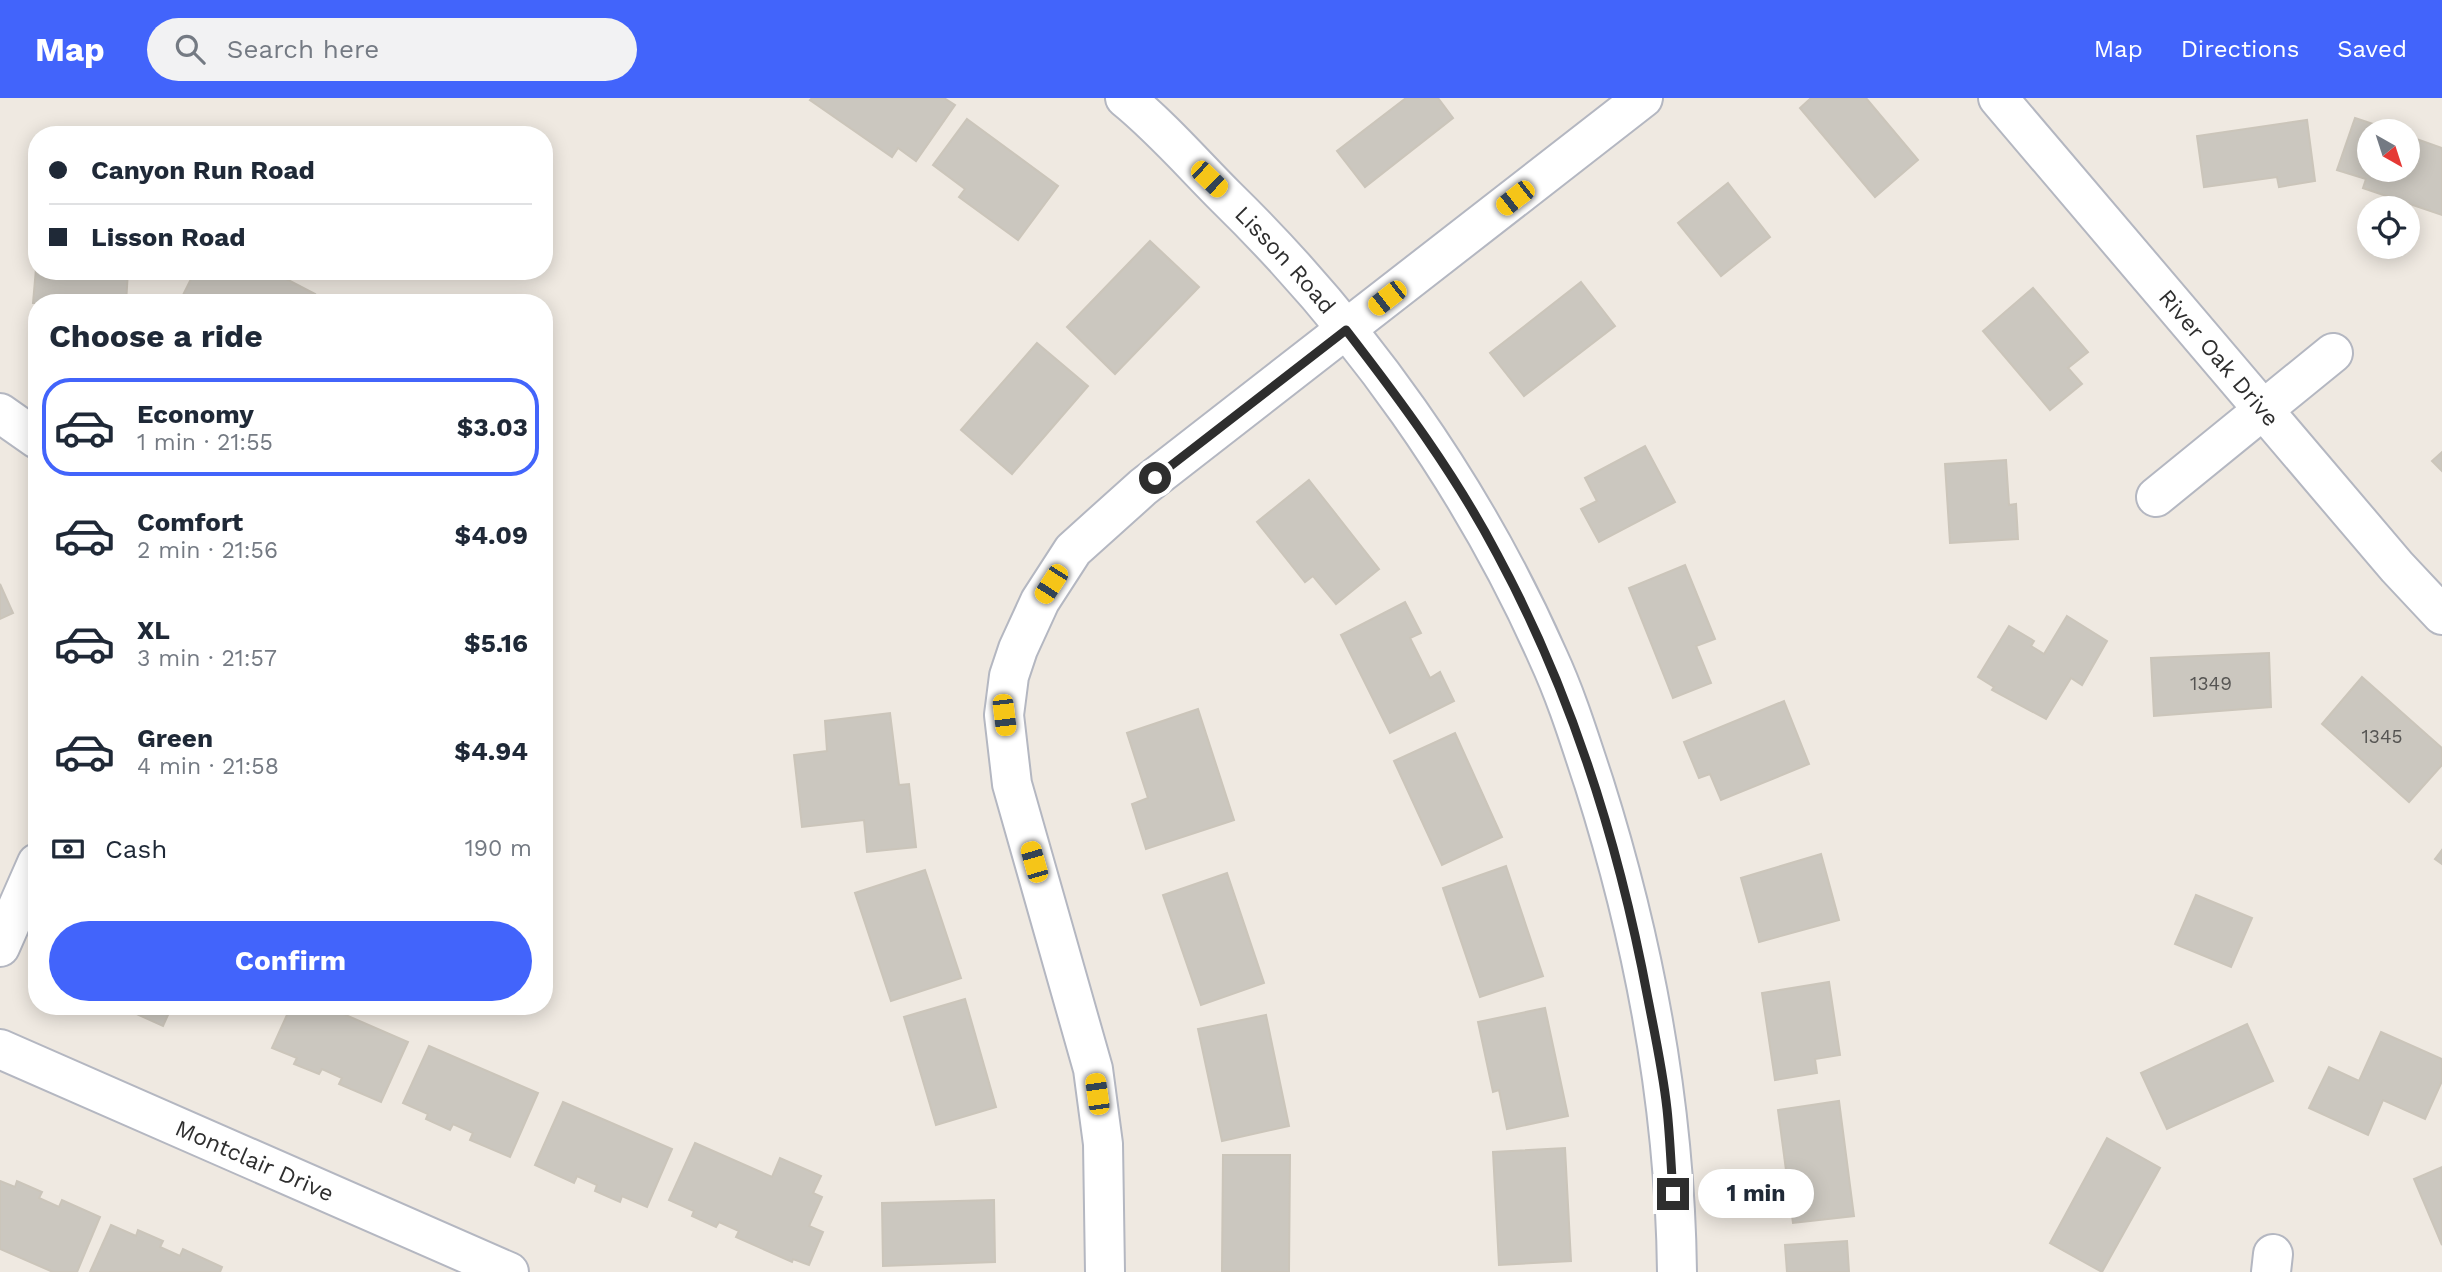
<!DOCTYPE html>
<html lang="en">
<head>
<meta charset="utf-8">
<style>
	:root { --surface:#fff; --page:#f2f2f3; --text:#1f2937; --muted:#747a83; --line:#e0e1e3; --accent:#4264fb }
	body { margin:0; font-family:"Work Sans",sans-serif; background:var(--page); color:var(--text); height:100vh; display:flex; flex-direction:column; font-size:26px; white-space:nowrap }
	* { box-sizing:border-box; margin:0 }
	p { font-size:23px; color:var(--muted) }
	.icon { flex:none; width:38px; height:38px; fill:none; stroke:currentColor; stroke-width:2; stroke-linecap:round; stroke-linejoin:round }
	.map { position:relative; flex:1; overflow:hidden }
	.details { position:absolute; left:28px; top:196px; width:525px; height:721px; display:flex; flex-direction:column; background:var(--surface); border-radius:28px; box-shadow:0 4px 18px #0003 }
	.details>* { flex:none }
	.hud { position:absolute; left:28px; top:28px; width:525px; height:154px; border-radius:28px; box-shadow:0 4px 18px #0003; display:grid; align-content:center; height:154px; padding:0 21px; background:var(--surface) }
	.needle { width:46px; rotate:141deg }
	.buttons { position:absolute; left:2357px; top:21px; display:grid; gap:14px }
	.buttons a { display:grid; place-items:center; width:63px; height:63px; border-radius:50%; background:var(--surface); box-shadow:0 4px 18px #0003; font-size:35px }
	.end { position:absolute; width:32px; height:32px; margin:-16px; border:9px solid #2e2e2e; background:#fff; box-shadow:0 0 0 4px #fff }
	.from { border-radius:50% }
	.bubble { position:absolute; height:49px; border-radius:24px; background:var(--surface); box-shadow:0 4px 18px #0003; font-size:23px; font-weight:700; line-height:49px; text-align:center }
	.car { position:absolute; width:21px; height:42px; margin:-21px -10px; border-radius:9px; box-shadow:0 0 5px 2px #0007; background:linear-gradient(#f5c518 24%,#345 0 40%,#f5c518 0 76%,#345 0 86%,#f5c518 0) }
	.hud b { display:flex; align-items:center; gap:24px; height:66px; font-size:26px }
	.hud b+b { border-top:2px solid var(--line) }
	.hud i { width:18px; height:18px; background:var(--text) }
	ul { padding:0; list-style:none }
	li { display:flex; align-items:center; gap:21px; height:98px; margin:0 14px 10px; padding:0 7px; border:4px solid transparent; border-radius:28px }
	li div { flex:1 }
	li b { display:block; font-size:26px }
	li em { font-style:normal; font-weight:700 }
	li.selected { border-color:var(--accent) }
	li>.icon { width:63px; height:63px; stroke-width:1.5 }
	h2 { padding:0 21px; font-size:32px; line-height:84px }
	.pay { display:flex; align-items:center; gap:18px; height:77px; padding:0 21px; font-size:26px }
	.pay p { margin-inline-start:auto }
	.button { display:flex; gap:14px; margin-top:auto; padding:14px 21px }
	.button a { flex:1; height:80px; border-radius:42px; background:var(--accent); color:#fff; font-size:28px; font-weight:700; line-height:80px; text-align:center }
	header { display:flex; align-items:center; gap:42px; box-sizing:border-box; height:98px; padding:0 35px; background:var(--accent); color:#fff }
	header strong { font-size:33px }
	nav { display:flex; gap:38px; margin-inline-start:auto; font-size:24px }
	.search { width:490px; height:63px; background:var(--page); display:flex; align-items:center; gap:18px; box-sizing:border-box; padding:0 24px; border-radius:38px; color:var(--muted); font-size:26px }
	.map>svg:first-child { display:block }
</style>
</head>
<body>
<header>
<strong>Map</strong>
<div class="search"><svg class="icon" aria-label="search" viewBox="0 0 24 24"><circle cx="10" cy="10" r="6"/><path d="M15 15l6 6"/></svg>Search here</div>
<nav><a>Map</a><a>Directions</a><a>Saved</a></nav>
</header>
<div class="map">
<svg width="2442" height="1174" viewBox="0 0 2442 1174">
	<rect width="100%" height="100%" fill="#efe9e1"/>
	<g fill="#cbc7bf" stroke="#cbc5ba" stroke-width="2">
		<polygon points="812,0 944,0 955,7 916,63 898,50 892,59 810,2"/>
		<polygon points="1406,0 1438,0 1453,20 1365,89 1337,53"/>
		<polygon points="1811,0 1866,0 1918,62 1875,99 1800,10"/>
		<polygon points="2355,20 2394,33 2370,33 2370,72 2408,72 2408,38 2442,50 2442,117 2363,90 2366,81 2337,72"/>
		<polygon points="967,21 1058,88 1018,142 959,99 965,91 933,67"/>
		<polygon points="2307,22 2315,83 2279,89 2277,79 2204,89 2197,38"/>
		<polygon points="1728,85 1770,139 1721,178 1678,125"/>
		<polygon points="1150,143 1199,189 1115,276 1067,229"/>
		<polygon points="37,159 37,173 128,173 126,205 33,205"/>
		<polygon points="195,173 271,173 315,196 310,205 179,205"/>
		<polygon points="1581,184 1615,228 1524,298 1490,255"/>
		<polygon points="2033,190 2088,254 2068,270 2082,286 2050,312 1983,233"/>
		<polygon points="1037,245 1088,288 1012,376 961,332"/>
		<polygon points="1645,348 1675,404 1599,444 1581,411 1597,403 1585,380"/>
		<polygon points="2442,354 2442,373 2432,363"/>
		<polygon points="2006,362 2009,407 2016,406 2018,441 1950,445 1945,366"/>
		<polygon points="1309,382 1379,471 1336,506 1313,478 1305,484 1257,424"/>
		<polygon points="1685,467 1715,541 1696,548 1711,585 1673,600 1629,490"/>
		<polygon points="0,486 13,515 0,521"/>
		<polygon points="1405,504 1421,535 1410,540 1430,580 1440,574 1454,603 1390,635 1341,537"/>
		<polygon points="2067,518 2107,543 2082,587 2071,580 2046,621 1992,592 1994,589 1978,579 2009,528 2034,543 2031,548 2044,556"/>
		<polygon points="2269,555 2271,609 2154,618 2151,560"/>
		<polygon points="2362,579 2442,650 2442,667 2409,704 2322,626"/>
		<polygon points="1784,603 1809,666 1721,702 1710,676 1699,680 1684,644"/>
		<polygon points="1198,611 1234,722 1146,751 1132,706 1148,700 1127,635"/>
		<polygon points="890,615 899,687 909,686 916,749 867,754 864,722 802,729 794,657 827,653 825,623"/>
		<polygon points="1455,635 1502,739 1442,767 1394,663"/>
		<polygon points="2442,752 2442,766 2435,761"/>
		<polygon points="1821,756 1839,822 1759,844 1741,780"/>
		<polygon points="1506,768 1543,878 1480,899 1443,790"/>
		<polygon points="925,772 961,880 891,903 855,795"/>
		<polygon points="1227,775 1264,885 1201,907 1163,797"/>
		<polygon points="2196,797 2252,820 2231,869 2175,846"/>
		<polygon points="1829,884 1840,957 1815,961 1817,975 1775,982 1762,895"/>
		<polygon points="965,901 996,1009 936,1027 904,919"/>
		<polygon points="119,908 172,908 163,928"/>
		<polygon points="291,908 325,908 408,944 381,1004 339,986 342,980 322,971 319,976 294,966 297,960 272,950"/>
		<polygon points="1545,910 1568,1018 1507,1031 1499,992 1493,994 1478,924"/>
		<polygon points="1266,917 1289,1028 1222,1043 1198,931"/>
		<polygon points="2247,926 2273,983 2167,1031 2141,975"/>
		<polygon points="2381,934 2442,961 2442,983 2425,1021 2383,1002 2368,1037 2309,1010 2329,969 2359,983"/>
		<polygon points="429,948 538,995 510,1059 470,1042 473,1035 453,1026 450,1032 426,1021 428,1016 403,1005"/>
		<polygon points="1839,1003 1854,1118 1793,1125 1778,1012"/>
		<polygon points="563,1004 672,1051 647,1109 622,1098 620,1104 595,1093 597,1087 577,1078 574,1085 535,1067"/>
		<polygon points="2107,1040 2160,1070 2102,1174 2050,1145"/>
		<polygon points="695,1045 772,1079 780,1060 821,1078 813,1095 822,1099 809,1128 823,1134 809,1167 793,1161 792,1164 736,1139 739,1133 719,1124 716,1129 692,1118 694,1113 669,1102"/>
		<polygon points="1565,1050 1571,1163 1499,1167 1493,1054"/>
		<polygon points="1223,1057 1290,1057 1289,1174 1222,1173"/>
		<polygon points="2442,1069 2442,1147 2414,1081"/>
		<polygon points="0,1083 15,1089 17,1083 42,1094 39,1100 59,1109 62,1102 100,1119 77,1174 53,1174 0,1151"/>
		<polygon points="994,1102 995,1164 883,1168 882,1105"/>
		<polygon points="111,1127 136,1138 138,1132 163,1143 160,1149 180,1158 183,1151 222,1169 220,1174 90,1174"/>
		<polygon points="1847,1143 1849,1174 1787,1174 1785,1147"/>
	</g>
	<g fill="none" stroke-linecap="round" stroke-linejoin="round">
		<defs>
			<g id="minor">
				<path id="s1" d="M1125,0C1161,29 1193,66 1226,99C1360,230 1472,387 1548,559C1567,600 1580,643 1594,685C1644,843 1675,1008 1677,1174"/>
				<path id="s2" d="M1998,0L2397,469L2442,517"/>
				<polyline points="0,315 37,341"/>
				<polyline points="2156,399 2333,255"/>
				<polyline points="0,849 37,765"/>
				<path id="s3" d="M0,951L509,1174"/>
				<polyline points="1105,1174 1103,1046 1093,971 1012,686 1004,617 1009,578 1018,551 1040,503 1073,452 1143,389 1643,0"/>
				<polyline points="2271,1174 2273,1156"/>
			</g>
		</defs>
		<use href="#minor" stroke="#b4b7c1" stroke-width="42"/>
		<use href="#minor" stroke="#fff" stroke-width="38"/>
	</g>
	<g fill="none" stroke-linecap="round" stroke-linejoin="round">
		<path stroke="#2e2e2e" stroke-width="9" d="M1155,380L1346,232C1401,303 1455,376 1497,456C1572,595 1619,746 1648,901C1655,937 1663,974 1667,1011C1670,1039 1671,1067 1673,1096"/>
	</g>
	<g text-anchor="middle" dominant-baseline="central" stroke-width="5" stroke-linejoin="round" paint-order="stroke">
		<g font-size="19" fill="#555452">
			<text x="2211" y="585">1349</text>
			<text x="2382" y="638">1345</text>
		</g>
		<g font-size="23" fill="#2e2e2e" stroke="#fff">
			<text stroke="none"><textPath href="#s1" startOffset="228">Lisson Road</textPath></text>
			<text stroke="none"><textPath href="#s2" startOffset="341">River Oak Drive</textPath></text>
			<text stroke="none"><textPath href="#s3" startOffset="278">Montclair Drive</textPath></text>
		</g>
	</g>
</svg>
<div class="buttons">
<a><svg class="needle" viewBox="-14 -14 28 28"><path d="M0-13l5 13h-10z" fill="#e53935"/><path d="M0 13l5-13h-10z" fill="#747a83"/></svg></a>
<a><svg class="icon" aria-label="locate" viewBox="0 0 24 24"><circle cx="12" cy="12" r="6"/><path d="M12 2v4M12 18v4M2 12h4M18 12h4"/></svg></a>
</div>
<i class="end from" style="left:1155px;top:380px"></i>
<i class="end" style="left:1673px;top:1096px"></i>
<div class="bubble" style="left:1698px;top:1071px;width:116px">1 min</div>
<i class="car" style="left:1209px;top:81px;rotate:134deg"></i>
<i class="car" style="left:1515px;top:100px;rotate:232deg"></i>
<i class="car" style="left:1387px;top:200px;rotate:232deg"></i>
<i class="car" style="left:1051px;top:486px;rotate:213deg"></i>
<i class="car" style="left:1004px;top:617px;rotate:173deg"></i>
<i class="car" style="left:1034px;top:764px;rotate:344deg"></i>
<i class="car" style="left:1097px;top:996px;rotate:352deg"></i>
<div class="hud">
<b><i class="from"></i>Canyon Run Road</b>
<b><i></i>Lisson Road</b>
</div>
<section class="details">
<h2>Choose a ride</h2>
<ul>
<li class="selected"><svg class="icon" aria-label="car" viewBox="0 0 24 24"><path d="M5 17H2v-5l4-1 3-4h7l3 4 3 1v5h-3M9 17h6M6 11h13"/><circle cx="7" cy="17" r="2"/><circle cx="17" cy="17" r="2"/></svg><div><b>Economy</b><p>1 min · 21:55</p></div><em>$3.03</em></li>
<li><svg class="icon" aria-label="car" viewBox="0 0 24 24"><path d="M5 17H2v-5l4-1 3-4h7l3 4 3 1v5h-3M9 17h6M6 11h13"/><circle cx="7" cy="17" r="2"/><circle cx="17" cy="17" r="2"/></svg><div><b>Comfort</b><p>2 min · 21:56</p></div><em>$4.09</em></li>
<li><svg class="icon" aria-label="car" viewBox="0 0 24 24"><path d="M5 17H2v-5l4-1 3-4h7l3 4 3 1v5h-3M9 17h6M6 11h13"/><circle cx="7" cy="17" r="2"/><circle cx="17" cy="17" r="2"/></svg><div><b>XL</b><p>3 min · 21:57</p></div><em>$5.16</em></li>
<li><svg class="icon" aria-label="car" viewBox="0 0 24 24"><path d="M5 17H2v-5l4-1 3-4h7l3 4 3 1v5h-3M9 17h6M6 11h13"/><circle cx="7" cy="17" r="2"/><circle cx="17" cy="17" r="2"/></svg><div><b>Green</b><p>4 min · 21:58</p></div><em>$4.94</em></li>
</ul>
<div class="pay"><svg class="icon" aria-label="cash" viewBox="0 0 24 24"><path d="M3 7h18v10H3z"/><circle cx="12" cy="12" r="2"/></svg>Cash<p>190 m</p></div>
<div class="button"><a>Confirm</a></div>
</section>
</div>
</body>
</html>
